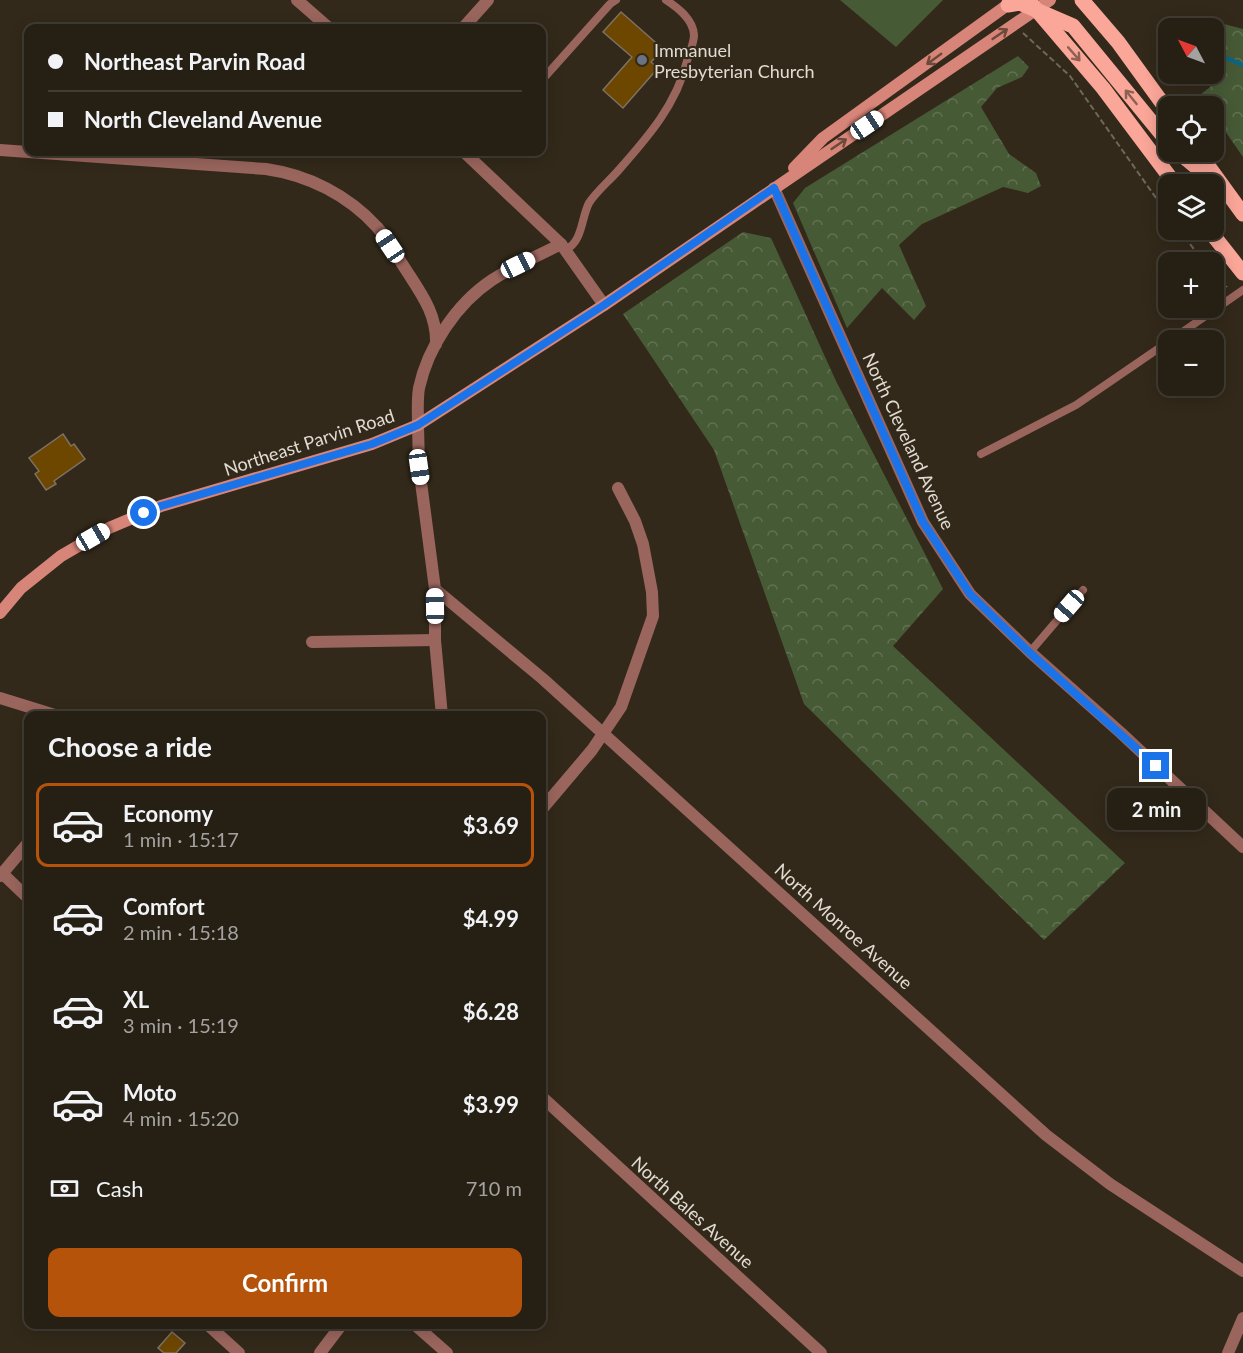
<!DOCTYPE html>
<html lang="en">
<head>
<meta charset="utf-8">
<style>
	:root { --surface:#261f14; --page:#322c22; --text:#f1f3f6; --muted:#a4a2a0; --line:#423d34; --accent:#b45309 }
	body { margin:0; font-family:Lato,sans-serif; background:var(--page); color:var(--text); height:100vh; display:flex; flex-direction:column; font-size:22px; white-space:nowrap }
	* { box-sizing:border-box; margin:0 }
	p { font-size:20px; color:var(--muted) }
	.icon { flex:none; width:33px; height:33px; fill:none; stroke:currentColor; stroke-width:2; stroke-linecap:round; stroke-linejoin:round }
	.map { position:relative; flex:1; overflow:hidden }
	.drawer { position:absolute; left:24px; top:711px; width:522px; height:618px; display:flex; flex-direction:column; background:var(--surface); border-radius:12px; box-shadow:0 3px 15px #0003,0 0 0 2px var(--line) }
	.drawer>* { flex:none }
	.hud { position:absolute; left:24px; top:24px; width:522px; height:132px; border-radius:12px; box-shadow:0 3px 15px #0003,0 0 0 2px var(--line); display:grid; align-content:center; height:132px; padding:0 24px; background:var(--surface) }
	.needle { width:39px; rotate:311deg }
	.fabs { position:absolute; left:1158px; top:18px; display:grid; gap:12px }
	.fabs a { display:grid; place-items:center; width:66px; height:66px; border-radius:12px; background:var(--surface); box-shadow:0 3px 15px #0003,0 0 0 2px var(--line); font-size:30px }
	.end { position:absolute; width:27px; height:27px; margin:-14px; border:8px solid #1a73e8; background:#fff; box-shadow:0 0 0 3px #fff }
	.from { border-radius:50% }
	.bubble { position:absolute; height:42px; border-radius:12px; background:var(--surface); box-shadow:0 3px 15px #0003,0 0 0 2px var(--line); font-size:20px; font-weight:700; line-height:42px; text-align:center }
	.car { position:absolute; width:18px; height:36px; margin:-18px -9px; border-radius:8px; box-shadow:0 0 4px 2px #0007; background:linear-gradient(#fff 24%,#345 0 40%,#fff 0 76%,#345 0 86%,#fff 0) }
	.hud b { display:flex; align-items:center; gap:21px; height:57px; font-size:22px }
	.hud b+b { border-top:2px solid var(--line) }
	.hud i { width:15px; height:15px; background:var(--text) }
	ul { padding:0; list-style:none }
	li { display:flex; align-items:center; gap:18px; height:84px; margin:0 12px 9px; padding:0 12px; border:3px solid transparent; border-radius:12px }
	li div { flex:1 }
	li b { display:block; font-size:22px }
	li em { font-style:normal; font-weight:700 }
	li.active { border-color:var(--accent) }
	li>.icon { width:54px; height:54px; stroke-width:1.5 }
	h2 { padding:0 24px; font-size:27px; line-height:72px }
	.pay { display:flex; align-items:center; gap:15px; height:66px; padding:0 24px; font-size:22px }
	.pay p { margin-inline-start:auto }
	.primary-button { display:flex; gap:12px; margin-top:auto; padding:12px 24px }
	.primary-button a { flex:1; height:69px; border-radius:12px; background:var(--accent); color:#fff; font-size:24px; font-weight:700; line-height:69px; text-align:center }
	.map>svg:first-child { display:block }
</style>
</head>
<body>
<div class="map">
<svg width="1243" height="1353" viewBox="0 0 1243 1353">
	<defs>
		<pattern id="forest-crowns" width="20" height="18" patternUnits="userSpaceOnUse" patternTransform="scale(1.5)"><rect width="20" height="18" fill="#475a36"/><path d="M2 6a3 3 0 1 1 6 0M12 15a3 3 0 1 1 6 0" fill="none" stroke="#617152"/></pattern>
	</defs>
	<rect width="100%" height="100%" fill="#32291a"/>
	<polygon fill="#475a36" points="840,0 943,0 896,47"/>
	<g fill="url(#forest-crowns)">
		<polygon points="1224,24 1243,29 1243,157 1214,115 1214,106 1208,106 1200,95 1225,75"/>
		<polygon points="1018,56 1029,67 1022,77 997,88 981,107 1009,154 1036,173 1041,186 1028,193 1003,187 922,224 899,245 926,306 914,320 882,288 847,328 793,203 805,188"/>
		<polygon points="743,232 771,238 836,381 943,589 893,646 1125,863 1044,940 804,704 714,450 623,314"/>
	</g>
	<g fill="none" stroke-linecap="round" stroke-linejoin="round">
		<polyline stroke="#096686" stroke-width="4" points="1214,53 1243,65"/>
	</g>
	<g fill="#6d4600" stroke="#7d7161" stroke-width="1.5">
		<polygon points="621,12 663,49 651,62 658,68 623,108 603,90 632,57 603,32"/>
		<polygon points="63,434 71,446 74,444 85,459 54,481 56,484 46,490 35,474 39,471 29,458"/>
		<polygon points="172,1332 185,1343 176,1353 164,1353 158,1348"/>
	</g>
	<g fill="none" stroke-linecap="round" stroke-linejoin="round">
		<g stroke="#6f675a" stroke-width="2" stroke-dasharray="6 3" stroke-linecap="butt">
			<polyline points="1023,33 1070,76 1168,215"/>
			<polyline points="1179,230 1204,262"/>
			<polyline points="1214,273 1227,287"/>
		</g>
		<g stroke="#99655d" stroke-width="8">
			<polyline points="542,80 610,4 616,0"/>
			<polyline points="472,158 478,152"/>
			<path d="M565,250C583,242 581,218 589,203C596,192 608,182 617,172C646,139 676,106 687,61C689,54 694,43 694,35C693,19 678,8 666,0"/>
			<polyline points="1171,340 1243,290"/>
			<polyline points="981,454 1076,405 1168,342"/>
			<polyline points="1030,652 1083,590"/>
		</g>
		<g stroke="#99655d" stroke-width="12">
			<polyline points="297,0 329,28"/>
			<polyline points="463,28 488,0"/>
			<path d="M0,150L266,169C308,175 348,195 377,227C389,241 398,258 408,273C423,296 437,316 436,344"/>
			<polyline points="464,152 561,244 604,305"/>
			<polyline points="774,188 923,522 970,594 1030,652 1121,733 1243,847"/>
			<path d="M418,425C418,413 417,400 419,388C428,347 456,304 492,280C513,266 538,256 561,244"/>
			<polyline points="435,589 543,679 1046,1135 1110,1184 1243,1271"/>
			<polyline points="312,642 435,640"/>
			<polyline points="0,698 58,716"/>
			<polyline points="542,809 592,750 621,707 653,616 652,592 643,544 635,521 618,488"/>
			<polyline points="2,873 28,898"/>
			<polyline points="0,876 28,843"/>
			<polyline points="542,1097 821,1353"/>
			<polyline points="207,1324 239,1353"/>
			<polyline points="414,1324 447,1353"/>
			<polyline points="1228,1353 1243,1318"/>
		</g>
		<g stroke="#99655d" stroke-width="12">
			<polyline points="418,425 419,467 435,589 435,640 442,716"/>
			<polyline points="320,1353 342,1324"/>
		</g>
		<g stroke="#d78578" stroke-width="12">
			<polyline points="794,168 823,138 1013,1"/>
			<polyline points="0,613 21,588 61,556 109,528 161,506 372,444 418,425 604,305 1050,0"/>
		</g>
		<g stroke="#faa698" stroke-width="15">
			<polyline points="1028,0 1103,88 1175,184"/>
			<polyline points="1082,0 1118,42 1168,111"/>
			<polyline points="1008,5 1020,3 1073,26 1168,142"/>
			<polyline points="1178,152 1213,181"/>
			<polyline points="1198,152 1243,214"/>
			<polyline points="1209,230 1243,273"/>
		</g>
	</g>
	<defs><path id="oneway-shaft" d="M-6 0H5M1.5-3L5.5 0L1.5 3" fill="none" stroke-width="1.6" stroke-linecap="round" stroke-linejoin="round" transform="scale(1.5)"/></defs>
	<g stroke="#6c493b">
		<use href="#oneway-shaft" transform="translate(1000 34) rotate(-34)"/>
		<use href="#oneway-shaft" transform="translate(934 59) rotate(144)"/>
		<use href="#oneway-shaft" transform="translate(839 144) rotate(-34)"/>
	</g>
	<g stroke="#8c6153">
		<use href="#oneway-shaft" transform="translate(1074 54) rotate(49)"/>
		<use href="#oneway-shaft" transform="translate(1131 97) rotate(-129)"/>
	</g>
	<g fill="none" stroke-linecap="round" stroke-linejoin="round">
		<polyline stroke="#1a73e8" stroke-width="8" points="144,513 161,506 372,444 418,425 604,305 774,188 923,522 970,594 1029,652 1156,766"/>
	</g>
	<circle fill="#6b7280" stroke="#32291a" stroke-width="2" cx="642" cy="60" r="6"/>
	<g text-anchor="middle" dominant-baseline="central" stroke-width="4.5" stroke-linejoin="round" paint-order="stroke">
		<g font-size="18" fill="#e1dbd1" stroke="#32291a" text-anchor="start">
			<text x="654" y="50">Immanuel<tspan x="654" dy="21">Presbyterian Church</tspan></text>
		</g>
		<g font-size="18" fill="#e1dbd1" stroke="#32291a">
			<text transform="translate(909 441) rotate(65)">North Cleveland Avenue</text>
			<text transform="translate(309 442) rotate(-18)">Northeast Parvin Road</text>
			<text transform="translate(844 926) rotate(42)">North Monroe Avenue</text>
			<text transform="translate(693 1212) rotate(42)">North Bales Avenue</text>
		</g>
	</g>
</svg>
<div class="fabs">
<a><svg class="needle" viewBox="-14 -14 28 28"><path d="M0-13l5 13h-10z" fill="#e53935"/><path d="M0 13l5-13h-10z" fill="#a4a2a0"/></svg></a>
<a><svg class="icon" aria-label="locate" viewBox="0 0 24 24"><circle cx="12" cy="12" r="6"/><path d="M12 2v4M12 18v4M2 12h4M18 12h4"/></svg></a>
<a><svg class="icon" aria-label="layers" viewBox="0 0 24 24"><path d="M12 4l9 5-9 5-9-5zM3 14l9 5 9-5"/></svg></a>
<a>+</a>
<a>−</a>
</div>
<i class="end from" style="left:144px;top:513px"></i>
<i class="end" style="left:1156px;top:766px"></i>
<div class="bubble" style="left:1107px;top:788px;width:99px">2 min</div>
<i class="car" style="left:867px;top:125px;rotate:56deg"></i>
<i class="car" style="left:390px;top:246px;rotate:326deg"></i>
<i class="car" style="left:518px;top:265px;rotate:64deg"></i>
<i class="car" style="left:419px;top:467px;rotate:172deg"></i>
<i class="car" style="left:93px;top:537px;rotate:60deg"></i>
<i class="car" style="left:435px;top:606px;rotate:359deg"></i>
<i class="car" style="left:1069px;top:606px;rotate:221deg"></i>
<div class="hud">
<b><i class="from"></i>Northeast Parvin Road</b>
<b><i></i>North Cleveland Avenue</b>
</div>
<section class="drawer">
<h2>Choose a ride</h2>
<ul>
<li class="active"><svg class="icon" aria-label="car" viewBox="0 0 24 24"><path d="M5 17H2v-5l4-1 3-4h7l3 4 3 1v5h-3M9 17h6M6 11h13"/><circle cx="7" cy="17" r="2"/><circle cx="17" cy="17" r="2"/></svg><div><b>Economy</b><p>1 min · 15:17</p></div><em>$3.69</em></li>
<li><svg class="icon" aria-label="car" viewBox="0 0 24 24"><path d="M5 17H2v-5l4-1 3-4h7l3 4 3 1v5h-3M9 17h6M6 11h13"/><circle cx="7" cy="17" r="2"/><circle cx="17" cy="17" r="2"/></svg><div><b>Comfort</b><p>2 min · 15:18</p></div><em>$4.99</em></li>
<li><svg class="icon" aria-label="car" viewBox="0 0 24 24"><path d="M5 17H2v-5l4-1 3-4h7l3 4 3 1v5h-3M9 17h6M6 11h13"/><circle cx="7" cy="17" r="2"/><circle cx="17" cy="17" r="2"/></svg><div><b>XL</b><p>3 min · 15:19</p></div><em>$6.28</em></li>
<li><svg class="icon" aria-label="car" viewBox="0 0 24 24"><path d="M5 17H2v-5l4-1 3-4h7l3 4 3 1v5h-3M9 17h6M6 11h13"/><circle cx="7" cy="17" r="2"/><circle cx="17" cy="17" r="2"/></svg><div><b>Moto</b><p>4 min · 15:20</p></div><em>$3.99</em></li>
</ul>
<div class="pay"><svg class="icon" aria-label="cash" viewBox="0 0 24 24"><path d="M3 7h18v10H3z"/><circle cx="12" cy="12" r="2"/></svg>Cash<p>710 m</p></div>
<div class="primary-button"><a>Confirm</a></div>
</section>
</div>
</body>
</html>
